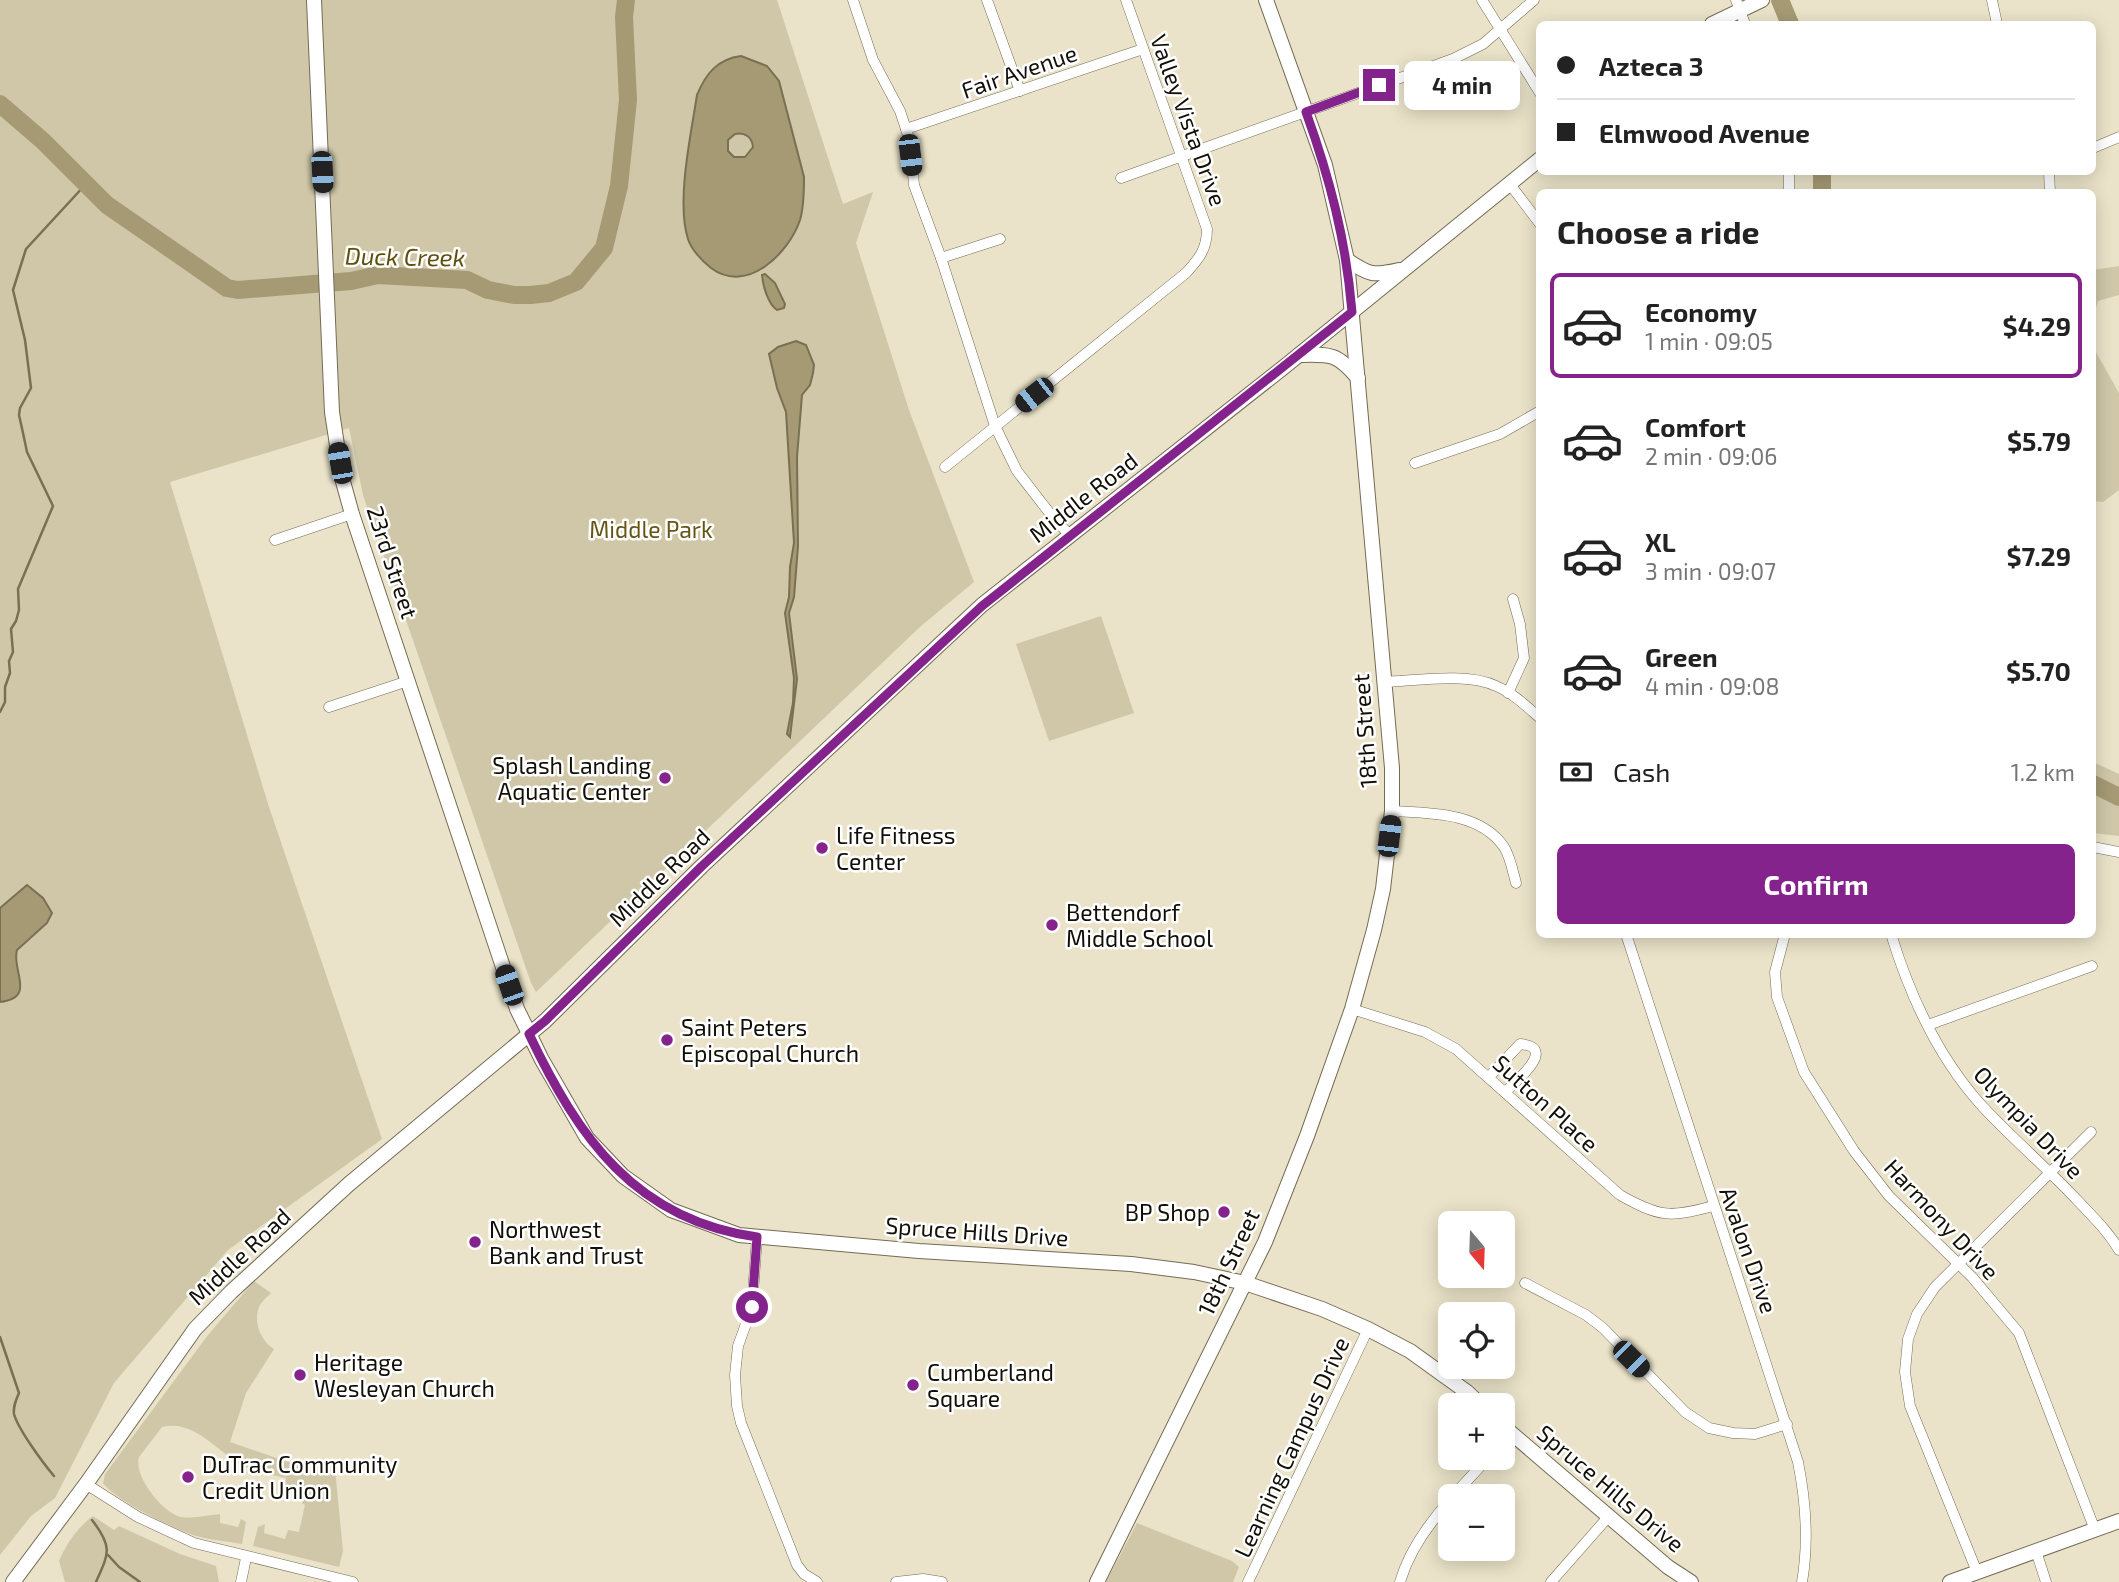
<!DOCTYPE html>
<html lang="en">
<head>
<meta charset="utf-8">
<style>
	:root { --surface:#fff; --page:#f2f2f2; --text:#222; --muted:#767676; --line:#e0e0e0; --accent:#85238d }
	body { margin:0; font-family:"Exo 2",sans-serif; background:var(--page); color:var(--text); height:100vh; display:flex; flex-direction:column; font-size:26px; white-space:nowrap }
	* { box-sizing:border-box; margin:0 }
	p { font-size:23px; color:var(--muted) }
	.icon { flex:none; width:38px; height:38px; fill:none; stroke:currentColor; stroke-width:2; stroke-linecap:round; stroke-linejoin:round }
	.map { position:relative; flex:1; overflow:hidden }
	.side { position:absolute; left:1536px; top:189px; width:560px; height:749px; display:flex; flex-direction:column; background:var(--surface); border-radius:10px; box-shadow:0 4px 18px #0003 }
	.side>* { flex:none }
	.top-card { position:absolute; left:1536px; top:21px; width:560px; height:154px; border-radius:10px; box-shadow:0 4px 18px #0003; display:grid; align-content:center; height:154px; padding:0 21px; background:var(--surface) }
	.needle { width:46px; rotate:161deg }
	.tools { position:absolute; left:1438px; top:1211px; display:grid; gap:14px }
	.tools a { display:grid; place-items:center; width:77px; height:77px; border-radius:10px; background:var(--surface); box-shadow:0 4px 18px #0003; font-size:35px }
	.end { position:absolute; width:32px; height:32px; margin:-16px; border:9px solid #85238d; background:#fff; box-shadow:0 0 0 4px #fff }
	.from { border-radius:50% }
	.bubble { position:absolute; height:49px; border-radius:10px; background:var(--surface); box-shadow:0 4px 18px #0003; font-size:23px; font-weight:700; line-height:49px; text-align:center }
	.car { position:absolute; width:21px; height:42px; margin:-21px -10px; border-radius:9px; box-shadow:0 0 5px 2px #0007; background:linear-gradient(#222 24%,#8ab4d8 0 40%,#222 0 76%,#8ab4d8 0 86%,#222 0) }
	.top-card b { display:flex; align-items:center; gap:24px; height:66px; font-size:26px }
	.top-card b+b { border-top:2px solid var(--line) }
	.top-card i { width:18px; height:18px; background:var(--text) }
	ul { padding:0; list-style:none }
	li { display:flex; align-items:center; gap:21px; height:105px; margin:0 14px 10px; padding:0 7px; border:4px solid transparent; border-radius:10px }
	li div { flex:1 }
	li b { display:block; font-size:26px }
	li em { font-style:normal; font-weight:700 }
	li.current { border-color:var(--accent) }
	li>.icon { width:63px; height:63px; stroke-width:1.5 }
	h2 { padding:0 21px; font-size:32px; line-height:84px }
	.pay { display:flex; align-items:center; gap:18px; height:77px; padding:0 21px; font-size:26px }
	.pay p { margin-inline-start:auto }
	.primary-button { display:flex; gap:14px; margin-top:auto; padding:14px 21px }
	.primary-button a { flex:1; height:80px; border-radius:10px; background:var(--accent); color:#fff; font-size:28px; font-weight:700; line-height:80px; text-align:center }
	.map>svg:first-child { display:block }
</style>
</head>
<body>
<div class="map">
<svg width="2119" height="1582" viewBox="0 0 2119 1582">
	<rect width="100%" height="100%" fill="#eae3c9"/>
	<g fill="#cfc7a8">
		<polygon points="0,0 777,0 843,204 873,192 856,243 909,410 974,582 921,626 536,992 531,983 363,495 349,428 170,482 269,807 382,1139 228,1250 114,1383 55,1498 31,1516 0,1555"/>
		<polygon points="2119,266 2119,295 2098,301 2093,318 2093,270"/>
		<polygon points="2093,347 2119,393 2119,490 2103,502 2093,501"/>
		<polygon points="1101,616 1134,713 1049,741 1016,644"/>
		<polygon points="2093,762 2119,774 2119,836 2093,833"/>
		<path d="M254,1281L271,1293C267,1297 261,1302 259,1307C253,1322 261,1341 274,1349L246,1393L230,1442L326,1475L330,1469H335L343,1551L339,1567L253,1546L258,1527L265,1524L264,1533L285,1539L288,1530L299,1532L305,1505L302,1503L305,1492L285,1486L286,1478C274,1475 260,1473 248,1468C220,1456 196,1418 162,1427L139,1457C133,1475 162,1513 181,1517C192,1519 208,1515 220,1514V1523L238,1527L241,1519L246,1522L242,1544C226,1541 208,1540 193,1535C171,1527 116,1501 103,1483L105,1474L208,1335Z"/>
		<path d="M93,1516L114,1530L119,1526L180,1554L216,1566L219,1582H65L59,1561C67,1543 77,1528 93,1516Z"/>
		<polygon points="1137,1523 1232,1561 1239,1567 1233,1582 1106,1582"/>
	</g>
	<g fill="#a59a74" stroke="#797053" stroke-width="2" fill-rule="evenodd">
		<path d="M741,56L767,66L779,81L804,177C804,191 804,207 800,220C789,253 747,295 711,268C702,261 691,249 688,239C676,202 691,134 697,95C706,73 718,59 741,56ZM735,134C745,132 752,137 753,147L745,157H734L728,151V140Z"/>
		<path d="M765,274L775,283L785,304L784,308L777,310C768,304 763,286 762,275Z"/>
		<polygon points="796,341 806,345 814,365 813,373 810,385 802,395 797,457 798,546 794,597 789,613 797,679 790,737 787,734 793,703 794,678 785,613 789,597 790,567 794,543 786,412 777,388 769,354 778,347"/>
		<path d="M27,885L43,898L52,913L47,923L17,950C11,970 37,998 0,1002V908Z"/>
	</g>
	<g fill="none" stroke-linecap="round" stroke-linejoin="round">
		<g stroke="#797053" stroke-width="2.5">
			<polyline points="0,712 5,702 5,687 10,673 9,661 13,652 11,629 16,621 19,610 18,589 53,506 27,452 23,433 19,415 20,408 31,388 25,340 13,290 26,249 85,185"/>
			<path d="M0,1337L19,1393C16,1400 13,1406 14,1414C18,1429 43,1463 54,1476"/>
			<path d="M92,1520C113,1547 109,1553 96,1582"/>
			<polyline points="108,1555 119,1567 140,1582"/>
		</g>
		<g stroke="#a59a74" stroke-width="18">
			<polyline points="1780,0 1790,24"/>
			<polyline points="0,104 43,141 107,205 227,288 238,290 351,281 378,275 467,280 488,290 514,295 530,295 549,293 576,282 604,248 619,186 628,100 624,17 626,0"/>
			<polyline points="1822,192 1822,172"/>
			<polyline points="2093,784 2119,797"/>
		</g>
		<defs>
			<g id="street">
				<polyline points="853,0 873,60 900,111 906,129 910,142 914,185 941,258 995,426 1017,471 1055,520 1070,535"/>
				<polyline points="987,0 1020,91"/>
				<polyline points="1482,0 1540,93"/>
				<polyline points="1736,0 1745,24"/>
				<polyline points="1992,0 1997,24"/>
				<polyline points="906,129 1143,49"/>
				<polyline points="2093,148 2119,137"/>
				<polyline points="1789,172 1789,192"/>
				<polyline points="2049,172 2050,192"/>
				<polyline points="1121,178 1453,59 1483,44 1534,0"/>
				<polyline points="1509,183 1540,224"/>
				<polyline points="941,258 1000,239"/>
				<polyline points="1415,463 1500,434 1540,411"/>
				<path d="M945,467L1186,273C1199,259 1207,249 1207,229L1126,0"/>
				<polyline points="275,540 352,514"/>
				<path d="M1383,682C1416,681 1466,672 1496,686C1513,693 1526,706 1540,718"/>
				<polyline points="1508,693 1524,658 1520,624 1513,599"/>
				<polyline points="329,707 408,681"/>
				<path d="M1392,811C1430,813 1480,812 1504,847C1510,856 1513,872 1516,883"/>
				<polyline points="2093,847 2119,852"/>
				<path d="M1626,934L1798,1462C1806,1502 1809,1541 1802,1582"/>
				<polyline points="1785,934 1775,972 1777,997 1804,1072 1854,1151 1889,1196 1972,1277 2019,1333 2095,1530"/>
				<path d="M1891,934C1910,996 1939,1059 1983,1107C2014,1140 2048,1169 2078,1201C2093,1217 2108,1231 2119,1250"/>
				<path d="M1352,1009L1425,1032L1456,1049L1620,1195C1659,1217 1670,1218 1713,1206"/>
				<polyline points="1928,1025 2092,966"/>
				<path d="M1489,1077L1520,1044C1559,1047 1515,1082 1505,1092"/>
				<polyline points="757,1237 752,1307 738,1346 735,1375 737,1406 741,1423 797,1565 804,1574 817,1582"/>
				<polyline points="1525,1283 1586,1315 1603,1328 1685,1412 1709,1428 1733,1433 1755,1434 1787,1424"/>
				<polyline points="1503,1441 1510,1433"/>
				<polyline points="86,1484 138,1517 194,1543 353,1582"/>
				<polyline points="1453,1496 1488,1458"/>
				<polyline points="2036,1551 2046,1582"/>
				<polyline points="1977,1572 1910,1406 1905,1372 1908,1339 1917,1314 1935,1287 2091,1132"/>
				<polyline points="241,1582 246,1558"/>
				<polyline points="896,1582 923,1579 942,1582"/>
				<polyline points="1248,1582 1368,1329"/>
				<path d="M1400,1582C1409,1551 1429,1523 1451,1499"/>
				<polyline points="1551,1582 1609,1516"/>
			</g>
			<g id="secondary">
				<polyline points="314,0 332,412 342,478 352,514 517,1009 542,1060 587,1138 623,1176 671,1210 739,1235 919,1251 1131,1264 1194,1272 1245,1283 1322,1309 1368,1329 1410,1351 1467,1392 1481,1405"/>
				<polyline points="1712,24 1762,0"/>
				<path d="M1347,260C1369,275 1373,276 1399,270"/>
				<path d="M1299,355C1330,354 1337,353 1358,378"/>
				<polyline points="1503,1426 1668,1567 1691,1582"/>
				<polyline points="13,1582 86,1484 195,1329 231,1292 349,1184 545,1021 702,866 982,605 1284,367 1540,159"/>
				<polyline points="1097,1582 1265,1242 1307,1136 1352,1009 1374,930 1383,889 1392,811 1392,768 1347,260 1325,165 1266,0"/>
				<polyline points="1950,1582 2119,1521"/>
			</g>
		</defs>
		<use href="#street" stroke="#736c55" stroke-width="11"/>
		<use href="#secondary" stroke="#736c55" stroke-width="16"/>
		<use href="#street" stroke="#fff" stroke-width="10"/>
		<use href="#secondary" stroke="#fff" stroke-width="14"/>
	</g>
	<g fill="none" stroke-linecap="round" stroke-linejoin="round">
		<path stroke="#85238d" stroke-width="9" d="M752,1307L757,1237C635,1220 578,1137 529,1034L545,1021L702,866L982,606L1352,312C1346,240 1330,179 1306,112L1379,85"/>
	</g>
	<g fill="#85238d" stroke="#fff" stroke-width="2.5">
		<circle cx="665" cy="778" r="7"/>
		<circle cx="822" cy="848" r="7"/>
		<circle cx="1052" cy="925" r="7"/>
		<circle cx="667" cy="1040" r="7"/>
		<circle cx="1224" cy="1212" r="7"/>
		<circle cx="475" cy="1242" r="7"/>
		<circle cx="300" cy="1375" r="7"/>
		<circle cx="913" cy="1385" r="7"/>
		<circle cx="188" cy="1477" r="7"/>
	</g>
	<g text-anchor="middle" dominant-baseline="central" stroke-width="5" stroke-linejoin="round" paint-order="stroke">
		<g font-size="23" fill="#120f07" stroke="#fff">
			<text transform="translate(1019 71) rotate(-19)">Fair Avenue</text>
			<text transform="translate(1189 120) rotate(70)">Valley Vista Drive</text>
			<text transform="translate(1083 497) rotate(-38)">Middle Road</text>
			<text transform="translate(393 562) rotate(72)">23rd Street</text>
			<text transform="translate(1364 731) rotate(-94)">18th Street</text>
			<text transform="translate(659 877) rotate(-44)">Middle Road</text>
			<text transform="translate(1546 1103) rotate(42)">Sutton Place</text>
			<text transform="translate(2029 1122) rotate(46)">Olympia Drive</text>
			<text transform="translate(1942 1219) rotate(47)">Harmony Drive</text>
			<text transform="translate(977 1231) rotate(4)">Spruce Hills Drive</text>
			<text transform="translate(1749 1250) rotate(71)">Avalon Drive</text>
			<text transform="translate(239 1256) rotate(-43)">Middle Road</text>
			<text transform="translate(1228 1262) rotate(-65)">18th Street</text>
			<text transform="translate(1291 1447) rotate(-65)">Learning Campus Drive</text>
			<text transform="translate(1611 1488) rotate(40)">Spruce Hills Drive</text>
		</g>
		<g font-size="23" fill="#665513" stroke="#fff">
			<text x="651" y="529">Middle Park</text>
		</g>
		<g font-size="23" fill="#120f07" stroke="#fff" text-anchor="start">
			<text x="651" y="765" text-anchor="end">Splash Landing<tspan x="651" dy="26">Aquatic Center</tspan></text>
			<text x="836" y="835">Life Fitness<tspan x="836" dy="26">Center</tspan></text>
			<text x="1066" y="912">Bettendorf<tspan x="1066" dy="26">Middle School</tspan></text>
			<text x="681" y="1027">Saint Peters<tspan x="681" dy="26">Episcopal Church</tspan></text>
			<text x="1210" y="1212" text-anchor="end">BP Shop</text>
			<text x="489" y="1229">Northwest<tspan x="489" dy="26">Bank and Trust</tspan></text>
			<text x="314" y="1362">Heritage<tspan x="314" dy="26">Wesleyan Church</tspan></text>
			<text x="927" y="1372">Cumberland<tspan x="927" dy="26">Square</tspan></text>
			<text x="202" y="1464">DuTrac Community<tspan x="202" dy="26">Credit Union</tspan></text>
		</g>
		<g font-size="24" font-style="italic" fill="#604f0a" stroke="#fff">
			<text transform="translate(405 256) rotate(1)">Duck Creek</text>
		</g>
	</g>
</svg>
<div class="tools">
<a><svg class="needle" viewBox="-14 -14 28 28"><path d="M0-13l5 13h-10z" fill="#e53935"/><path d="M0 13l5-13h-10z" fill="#767676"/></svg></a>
<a><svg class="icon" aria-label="locate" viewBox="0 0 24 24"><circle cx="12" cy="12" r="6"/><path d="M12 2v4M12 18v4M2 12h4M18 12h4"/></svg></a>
<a>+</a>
<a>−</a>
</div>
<i class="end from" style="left:752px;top:1307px"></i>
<i class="end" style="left:1379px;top:85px"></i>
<div class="bubble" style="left:1404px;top:61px;width:116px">4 min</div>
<i class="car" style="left:910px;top:155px;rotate:173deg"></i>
<i class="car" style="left:322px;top:172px;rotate:177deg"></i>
<i class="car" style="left:1034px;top:395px;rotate:232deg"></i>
<i class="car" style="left:340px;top:463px;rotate:350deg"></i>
<i class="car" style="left:1389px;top:836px;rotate:7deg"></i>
<i class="car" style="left:509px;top:985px;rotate:341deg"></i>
<i class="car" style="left:1631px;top:1359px;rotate:135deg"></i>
<div class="top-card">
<b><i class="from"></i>Azteca 3</b>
<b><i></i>Elmwood Avenue</b>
</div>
<section class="side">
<h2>Choose a ride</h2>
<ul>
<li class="current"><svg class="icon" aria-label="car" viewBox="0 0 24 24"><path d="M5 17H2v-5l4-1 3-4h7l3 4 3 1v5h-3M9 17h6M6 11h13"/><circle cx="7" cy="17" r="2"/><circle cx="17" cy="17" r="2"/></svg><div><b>Economy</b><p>1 min · 09:05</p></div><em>$4.29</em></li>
<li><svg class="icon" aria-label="car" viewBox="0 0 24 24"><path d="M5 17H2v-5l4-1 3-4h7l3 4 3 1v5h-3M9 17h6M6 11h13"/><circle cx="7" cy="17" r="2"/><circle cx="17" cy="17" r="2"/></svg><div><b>Comfort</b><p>2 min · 09:06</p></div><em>$5.79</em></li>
<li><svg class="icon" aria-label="car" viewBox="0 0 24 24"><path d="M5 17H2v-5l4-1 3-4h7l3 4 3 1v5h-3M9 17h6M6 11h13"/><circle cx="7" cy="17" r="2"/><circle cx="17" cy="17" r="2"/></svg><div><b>XL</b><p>3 min · 09:07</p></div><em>$7.29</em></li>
<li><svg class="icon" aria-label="car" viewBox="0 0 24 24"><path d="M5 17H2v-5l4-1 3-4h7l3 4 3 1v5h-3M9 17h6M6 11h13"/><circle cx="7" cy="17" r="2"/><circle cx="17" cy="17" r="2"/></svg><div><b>Green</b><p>4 min · 09:08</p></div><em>$5.70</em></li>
</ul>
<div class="pay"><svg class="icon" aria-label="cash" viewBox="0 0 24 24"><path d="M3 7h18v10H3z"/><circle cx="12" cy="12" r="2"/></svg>Cash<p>1.2 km</p></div>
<div class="primary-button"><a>Confirm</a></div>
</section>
</div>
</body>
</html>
